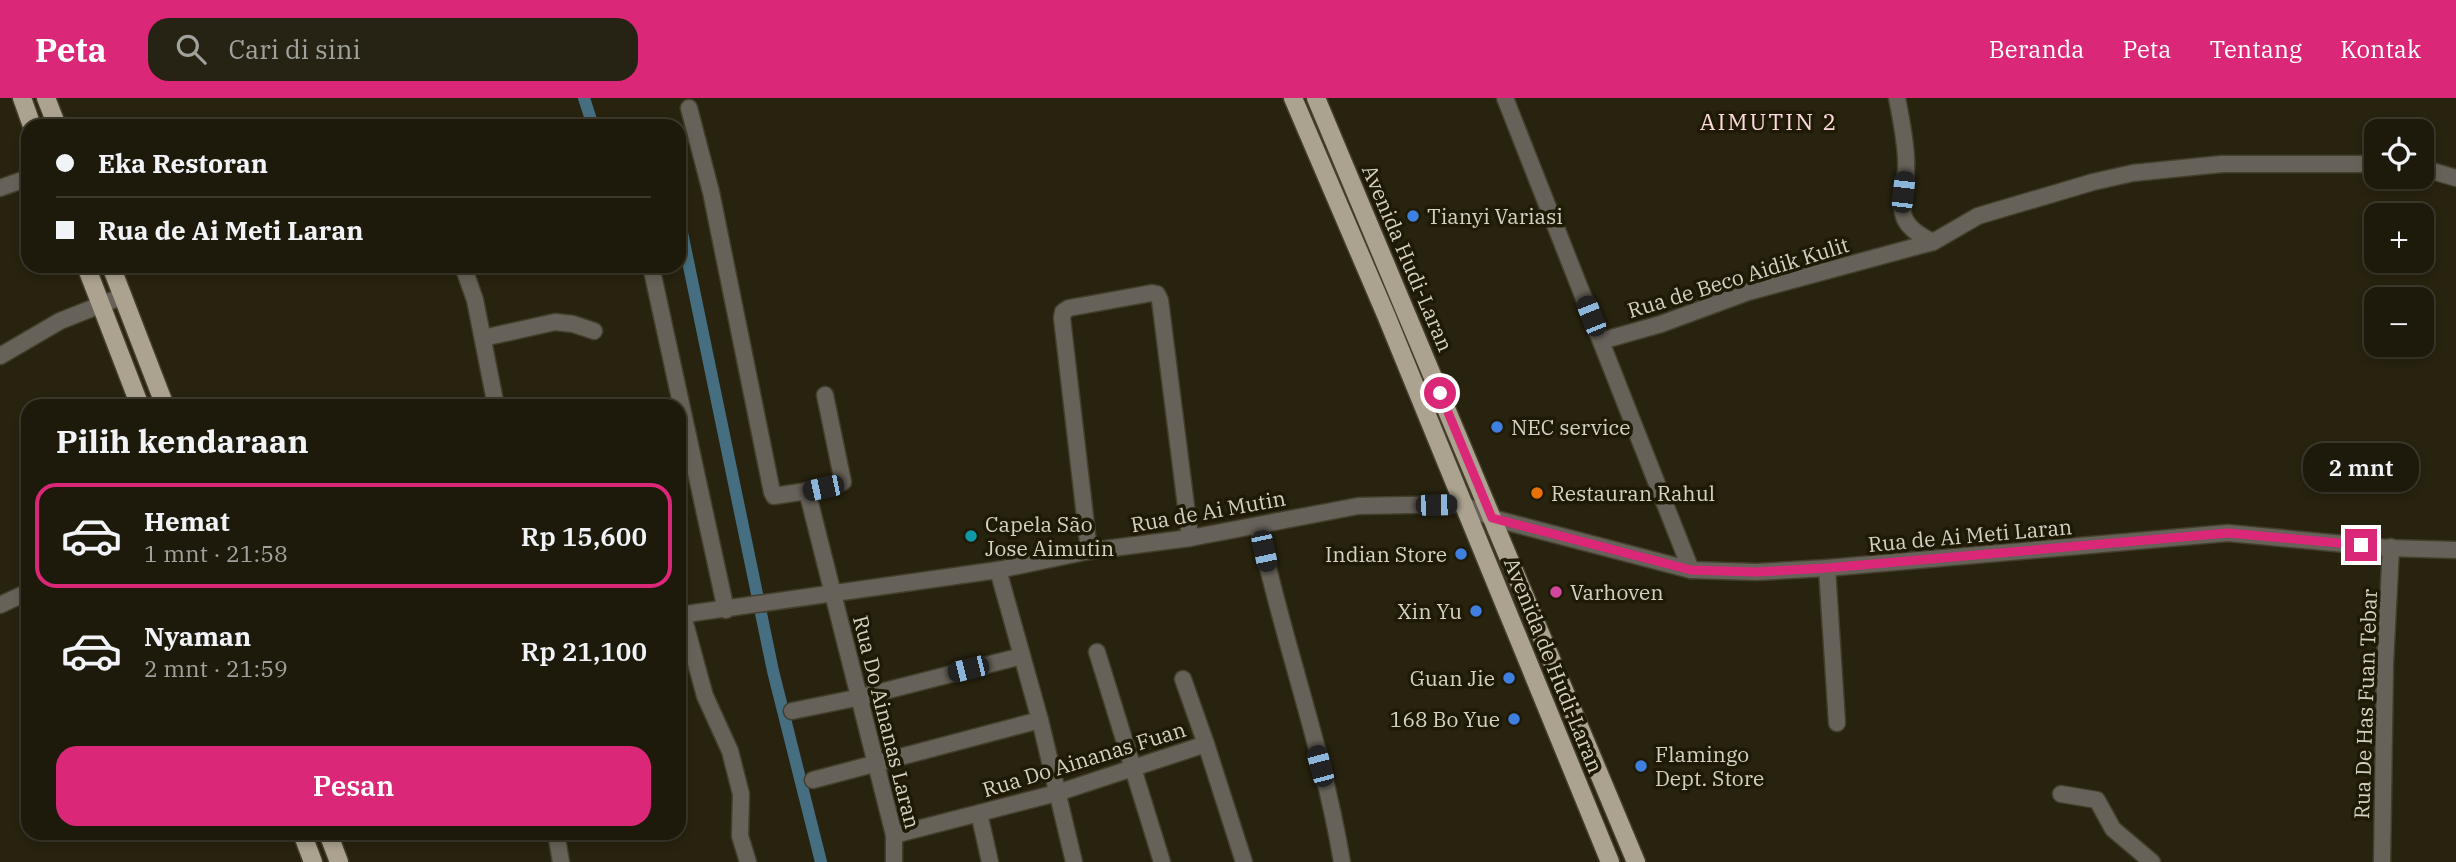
<!DOCTYPE html>
<html lang="id">
<head>
<meta charset="utf-8">
<style>
	:root { --surface:#1e1a0b; --page:#262314; --text:#f1f3f6; --muted:#a1a19d; --line:#3c382c; --accent:#db2777 }
	body { margin:0; font-family:"IBM Plex Serif",serif; background:var(--page); color:var(--text); height:100vh; display:flex; flex-direction:column; font-size:26px; white-space:nowrap }
	* { box-sizing:border-box; margin:0 }
	p { font-size:23px; color:var(--muted) }
	.icon { flex:none; width:38px; height:38px; fill:none; stroke:currentColor; stroke-width:2; stroke-linecap:round; stroke-linejoin:round }
	.map { position:relative; flex:1; overflow:hidden }
	.drawer { position:absolute; left:21px; top:301px; width:665px; height:441px; display:flex; flex-direction:column; background:var(--surface); border-radius:21px; box-shadow:0 4px 10px #0003,0 0 0 2px var(--line) }
	.drawer>* { flex:none }
	.banner { position:absolute; left:21px; top:21px; width:665px; height:154px; border-radius:21px; box-shadow:0 4px 10px #0003,0 0 0 2px var(--line); display:grid; align-content:center; height:154px; padding:0 35px; background:var(--surface) }
	.fabs { position:absolute; left:2364px; top:21px; display:grid; gap:14px }
	.fabs a { display:grid; place-items:center; width:70px; height:70px; border-radius:14px; background:var(--surface); box-shadow:0 4px 10px #0003,0 0 0 2px var(--line); font-size:35px }
	.end { position:absolute; width:32px; height:32px; margin:-16px; border:9px solid #db2777; background:#fff; box-shadow:0 0 0 4px #fff }
	.from { border-radius:50% }
	.bubble { position:absolute; height:49px; border-radius:21px; background:var(--surface); box-shadow:0 4px 10px #0003,0 0 0 2px var(--line); font-size:23px; font-weight:600; line-height:49px; text-align:center }
	.car { position:absolute; width:21px; height:42px; margin:-21px -10px; border-radius:9px; box-shadow:0 0 5px 2px #0007; background:linear-gradient(#222 24%,#8ab4d8 0 40%,#222 0 76%,#8ab4d8 0 86%,#222 0) }
	.banner b { display:flex; align-items:center; gap:24px; height:66px; font-size:26px }
	.banner b+b { border-top:2px solid var(--line) }
	.banner i { width:18px; height:18px; background:var(--text) }
	ul { padding:0; list-style:none }
	li { display:flex; align-items:center; gap:21px; height:105px; margin:0 14px 10px; padding:0 21px; border:4px solid transparent; border-radius:21px }
	li div { flex:1 }
	li b { display:block; font-size:26px }
	li em { font-style:normal; font-weight:600 }
	li.on { border-color:var(--accent) }
	li>.icon { width:63px; height:63px; stroke-width:1.5 }
	h2 { padding:0 35px; font-size:32px; line-height:84px }
	.button { display:flex; gap:14px; margin-top:auto; padding:14px 35px }
	.button a { flex:1; height:80px; border-radius:21px; background:var(--accent); color:#fff; font-size:28px; font-weight:600; line-height:80px; text-align:center }
	header { display:flex; align-items:center; gap:42px; box-sizing:border-box; height:98px; padding:0 35px; background:var(--accent); color:#fff }
	header strong { font-size:33px }
	nav { display:flex; gap:38px; margin-inline-start:auto; font-size:24px }
	.search { width:490px; height:63px; background:var(--page); display:flex; align-items:center; gap:18px; box-sizing:border-box; padding:0 24px; border-radius:21px; color:var(--muted); font-size:26px }
	.map>svg:first-child { display:block }
</style>
</head>
<body>
<header>
<strong>Peta</strong>
<div class="search"><svg class="icon" aria-label="search" viewBox="0 0 24 24"><circle cx="10" cy="10" r="6"/><path d="M15 15l6 6"/></svg>Cari di sini</div>
<nav><a>Beranda</a><a>Peta</a><a>Tentang</a><a>Kontak</a></nav>
</header>
<div class="map">
<svg width="2456" height="764" viewBox="0 0 2456 764">
	<rect width="100%" height="100%" fill="#28230f"/>
	<g fill="none" stroke-linecap="round" stroke-linejoin="round">
		<g stroke="#456f80" stroke-width="12">
			<polyline points="584,0 593,28"/>
			<polyline points="679,120 773,573 821,764"/>
		</g>
		<defs>
			<g id="minor">
				<polyline points="1505,0 1691,472"/>
				<path d="M1897,0C1901,20 1905,40 1906,60C1909,101 1884,121 1933,144"/>
				<polyline points="689,10 711,94 772,394 774,398 807,393 843,384 825,297"/>
				<polyline points="2422,70 2456,80"/>
				<polyline points="0,90 28,80"/>
				<polyline points="463,168 475,202 496,308"/>
				<polyline points="651,168 726,512"/>
				<polyline points="483,240 555,224 573,226 594,233"/>
				<polyline points="1601,243 1661,226 1748,194 1933,144 1978,118 2093,84 2133,75 2222,66 2376,66"/>
				<polyline points="0,258 60,223 123,198"/>
				<polyline points="807,393 894,737 894,764"/>
				<path d="M1258,427C1282,540 1323,650 1342,764"/>
				<polyline points="1089,453 1062,220 1063,214 1069,210 1152,195 1157,196 1160,202 1190,440"/>
				<polyline points="1827,470 1837,625"/>
				<polyline points="998,472 1040,622 1074,764"/>
				<polyline points="0,507 28,494"/>
				<polyline points="679,517 998,472 1089,453 1190,440 1358,408 1462,406 1492,420 1691,472 1756,474 1827,470 2228,435 2388,450 2456,452"/>
				<polyline points="683,518 705,598 730,653 741,696 740,738 748,764"/>
				<polyline points="1097,554 1162,764"/>
				<polyline points="1183,581 1206,646"/>
				<polyline points="792,613 861,599 1022,558"/>
				<polyline points="813,682 1040,622"/>
				<polyline points="2061,696 2097,702 2113,731 2152,764"/>
				<polyline points="979,715 990,764"/>
				<polyline points="556,735 561,764"/>
				<polyline points="894,737 1057,695 1206,646 1244,764"/>
				<polyline points="2382,764 2385,565 2391,449"/>
			</g>
			<g id="major">
				<polyline points="22,0 32,28"/>
				<polyline points="46,0 57,28"/>
				<polyline points="1293,0 1386,217 1610,764"/>
				<polyline points="1316,0 1636,764"/>
				<polyline points="86,168 140,308"/>
				<polyline points="111,168 165,308"/>
				<polyline points="302,735 313,764"/>
				<polyline points="328,735 339,764"/>
			</g>
		</defs>
		<use href="#minor" stroke="#443f2c" stroke-width="19"/>
		<use href="#major" stroke="#443f2c" stroke-width="21"/>
		<use href="#minor" stroke="#676259" stroke-width="16"/>
		<use href="#major" stroke="#aba28f" stroke-width="18"/>
	</g>
	<g fill="none" stroke-linecap="round" stroke-linejoin="round">
		<polyline stroke="#db2777" stroke-width="9" points="1440,295 1492,420 1691,472 1756,474 1827,470 2228,435 2361,447"/>
	</g>
	<g fill="#3f7fe0" stroke="#1f1a06" stroke-width="2.5">
		<circle cx="1413" cy="118" r="7"/>
		<circle cx="1497" cy="329" r="7"/>
		<circle cx="1461" cy="456" r="7"/>
		<circle cx="1476" cy="513" r="7"/>
		<circle cx="1509" cy="580" r="7"/>
		<circle cx="1514" cy="621" r="7"/>
		<circle cx="1641" cy="668" r="7"/>
	</g>
	<circle fill="#e8710a" stroke="#1f1a06" stroke-width="2.5" cx="1537" cy="395" r="7"/>
	<circle fill="#0f9aa8" stroke="#1f1a06" stroke-width="2.5" cx="971" cy="438" r="7"/>
	<circle fill="#d1479c" stroke="#1f1a06" stroke-width="2.5" cx="1556" cy="494" r="7"/>
	<g text-anchor="middle" dominant-baseline="central" stroke-width="7" stroke-linejoin="round" paint-order="stroke">
		<g font-size="21" fill="#d5d2c5" stroke="#1f1a06" text-anchor="start">
			<text x="1427" y="118">Tianyi Variasi</text>
			<text x="1511" y="329">NEC service</text>
			<text x="1551" y="395">Restauran Rahul</text>
			<text x="985" y="426">Capela São<tspan x="985" dy="24">Jose Aimutin</tspan></text>
			<text x="1447" y="456" text-anchor="end">Indian Store</text>
			<text x="1570" y="494">Varhoven</text>
			<text x="1462" y="513" text-anchor="end">Xin Yu</text>
			<text x="1495" y="580" text-anchor="end">Guan Jie</text>
			<text x="1500" y="621" text-anchor="end">168 Bo Yue</text>
			<text x="1655" y="656">Flamingo<tspan x="1655" dy="24">Dept. Store</tspan></text>
		</g>
		<g font-size="21" fill="#d5d2c5" stroke="#1f1a06">
			<text transform="translate(1408 160) rotate(67)">Avenida Hudi-Laran</text>
			<text transform="translate(1738 179) rotate(-17)">Rua de Beco Aidik Kulit</text>
			<text transform="translate(1208 413) rotate(-10)">Rua de Ai Mutin</text>
			<text transform="translate(1970 437) rotate(-5)">Rua de Ai Meti Laran</text>
			<text transform="translate(1554 567) rotate(68)">Avenida de Hudi-Laran</text>
			<text transform="translate(2365 606) rotate(-88)">Rua De Has Fuan Tebar</text>
			<text transform="translate(887 624) rotate(76)">Rua Do Ainanas Laran</text>
			<text transform="translate(1084 661) rotate(-17)">Rua Do Ainanas Fuan</text>
		</g>
		<g font-size="23" letter-spacing="2" fill="#fddade" stroke="#1f1a06">
			<text x="1769" y="23">AIMUTIN 2</text>
		</g>
	</g>
</svg>
<div class="fabs">
<a><svg class="icon" aria-label="locate" viewBox="0 0 24 24"><circle cx="12" cy="12" r="6"/><path d="M12 2v4M12 18v4M2 12h4M18 12h4"/></svg></a>
<a>+</a>
<a>−</a>
</div>
<i class="end from" style="left:1440px;top:295px"></i>
<i class="end" style="left:2361px;top:447px"></i>
<div class="bubble" style="left:2303px;top:345px;width:116px">2 mnt</div>
<i class="car" style="left:1903px;top:94px;rotate:6deg"></i>
<i class="car" style="left:1591px;top:218px;rotate:338deg"></i>
<i class="car" style="left:823px;top:390px;rotate:258deg"></i>
<i class="car" style="left:1436px;top:407px;rotate:89deg"></i>
<i class="car" style="left:1264px;top:453px;rotate:168deg"></i>
<i class="car" style="left:968px;top:571px;rotate:256deg"></i>
<i class="car" style="left:1320px;top:668px;rotate:345deg"></i>
<div class="banner">
<b><i class="from"></i>Eka Restoran</b>
<b><i></i>Rua de Ai Meti Laran</b>
</div>
<section class="drawer">
<h2>Pilih kendaraan</h2>
<ul>
<li class="on"><svg class="icon" aria-label="car" viewBox="0 0 24 24"><path d="M5 17H2v-5l4-1 3-4h7l3 4 3 1v5h-3M9 17h6M6 11h13"/><circle cx="7" cy="17" r="2"/><circle cx="17" cy="17" r="2"/></svg><div><b>Hemat</b><p>1 mnt · 21:58</p></div><em>Rp 15,600</em></li>
<li><svg class="icon" aria-label="car" viewBox="0 0 24 24"><path d="M5 17H2v-5l4-1 3-4h7l3 4 3 1v5h-3M9 17h6M6 11h13"/><circle cx="7" cy="17" r="2"/><circle cx="17" cy="17" r="2"/></svg><div><b>Nyaman</b><p>2 mnt · 21:59</p></div><em>Rp 21,100</em></li>
</ul>
<div class="button"><a>Pesan</a></div>
</section>
</div>
</body>
</html>
